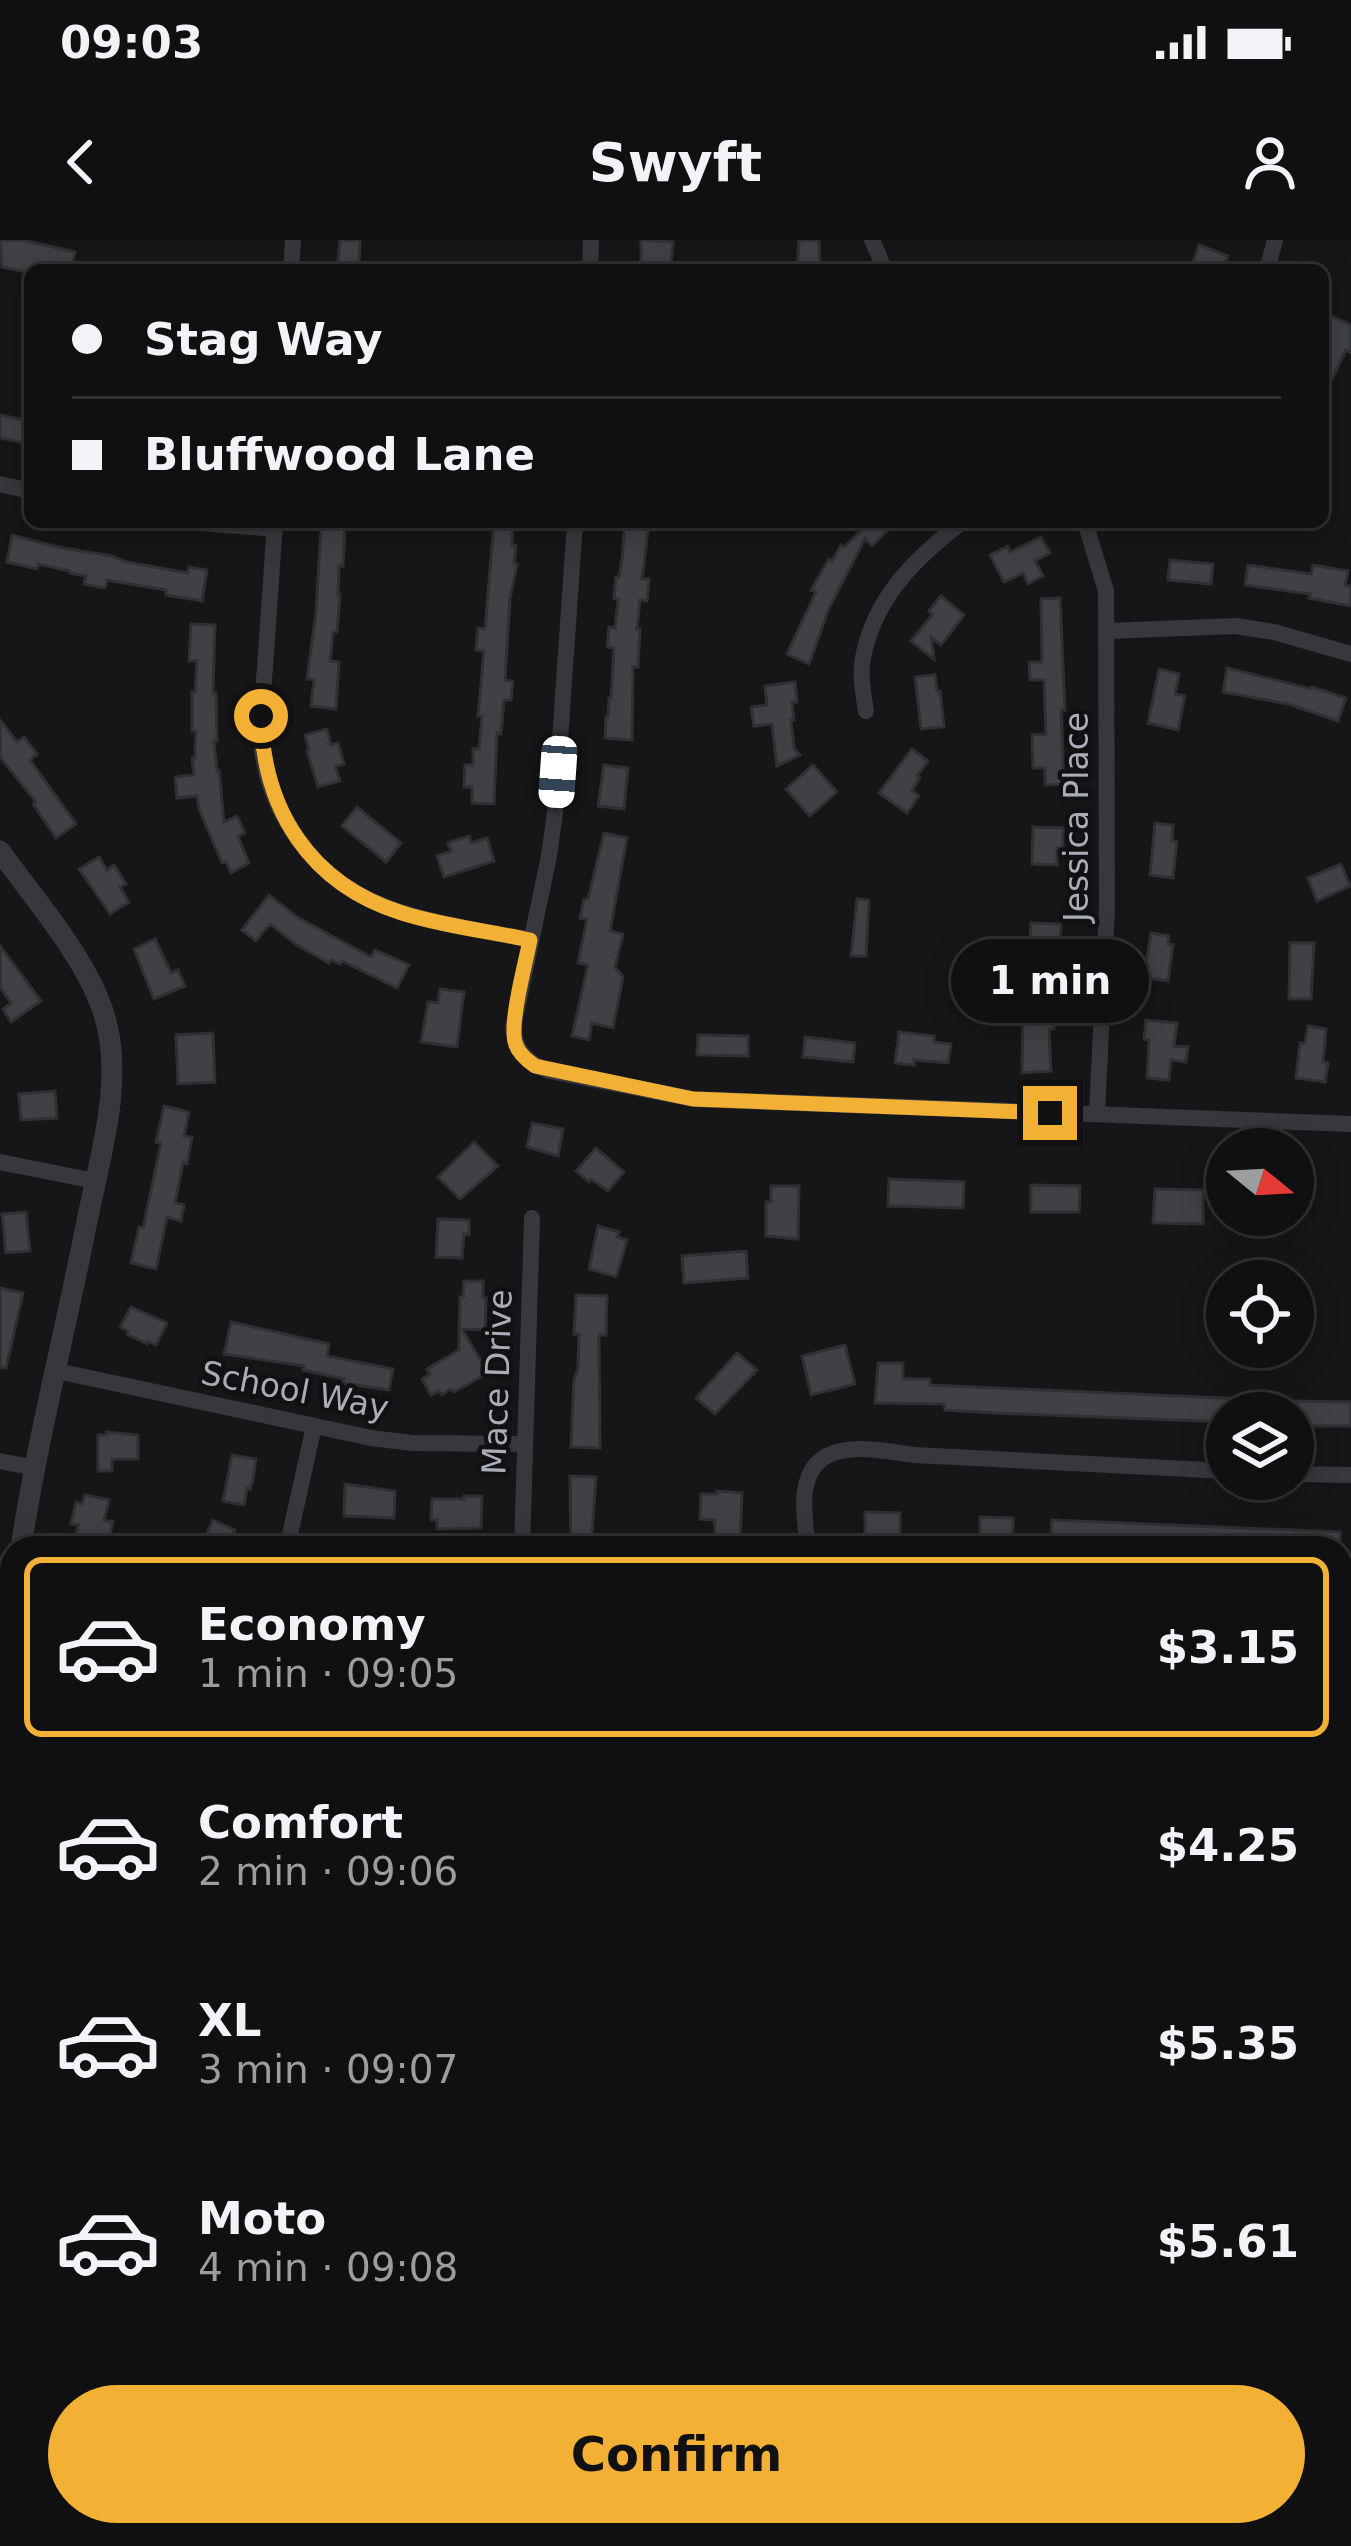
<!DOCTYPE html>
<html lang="en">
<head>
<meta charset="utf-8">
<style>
	:root { --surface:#101012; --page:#1e1e20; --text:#f1f3f6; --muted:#9c9d9f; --line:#303032; --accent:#f2b134 }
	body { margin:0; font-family:"DejaVu Sans",sans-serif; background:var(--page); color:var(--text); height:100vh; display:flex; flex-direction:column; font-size:45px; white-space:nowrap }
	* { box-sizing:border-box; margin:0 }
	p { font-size:39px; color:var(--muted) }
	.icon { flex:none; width:66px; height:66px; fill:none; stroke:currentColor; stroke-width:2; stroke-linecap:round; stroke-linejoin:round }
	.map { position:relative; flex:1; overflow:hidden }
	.sheet { position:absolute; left:0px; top:1296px; width:1353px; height:1011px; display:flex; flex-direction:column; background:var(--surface); border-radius:36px 36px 0 0; box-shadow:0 6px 30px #0003,0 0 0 3px var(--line) }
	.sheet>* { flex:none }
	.guide { position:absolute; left:24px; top:24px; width:1305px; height:264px; border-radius:18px; box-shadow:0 6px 30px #0003,0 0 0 3px var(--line); display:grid; align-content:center; height:264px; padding:0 48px; background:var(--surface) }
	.needle { width:78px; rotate:108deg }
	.buttons { position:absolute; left:1206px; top:888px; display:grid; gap:24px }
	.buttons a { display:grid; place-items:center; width:108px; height:108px; border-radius:50%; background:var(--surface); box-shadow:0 6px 30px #0003,0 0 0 3px var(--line); font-size:60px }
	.end { position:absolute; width:54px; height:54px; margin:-27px; border:15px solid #f2b134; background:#111; box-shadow:0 0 0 6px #111 }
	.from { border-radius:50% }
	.bubble { position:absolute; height:84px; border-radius:42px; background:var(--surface); box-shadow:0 6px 30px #0003,0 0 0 3px var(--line); font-size:39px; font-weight:700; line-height:84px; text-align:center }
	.car { position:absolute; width:36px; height:72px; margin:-36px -18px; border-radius:15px; box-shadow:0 0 9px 3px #0007; background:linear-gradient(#fff 24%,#345 0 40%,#fff 0 76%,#345 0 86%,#fff 0) }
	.guide b { display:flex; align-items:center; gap:42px; height:114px; font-size:45px }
	.guide b+b { border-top:3px solid var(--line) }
	.guide i { width:30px; height:30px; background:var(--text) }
	ul { padding:21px 0 0; list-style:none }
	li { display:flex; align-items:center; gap:36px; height:180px; margin:0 24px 18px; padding:0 24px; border:6px solid transparent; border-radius:18px }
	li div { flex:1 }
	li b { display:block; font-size:45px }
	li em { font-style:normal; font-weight:700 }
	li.current { border-color:var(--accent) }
	li>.icon { width:108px; height:108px; stroke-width:1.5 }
	.button { display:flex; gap:24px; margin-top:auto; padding:24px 48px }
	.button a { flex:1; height:138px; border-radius:72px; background:var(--accent); color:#111; font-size:48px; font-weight:700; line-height:138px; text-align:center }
	.status { display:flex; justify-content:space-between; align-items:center; height:84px; padding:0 60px; background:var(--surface); direction:ltr }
	.status svg { height:33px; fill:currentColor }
	header { display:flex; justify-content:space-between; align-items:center; height:156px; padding:0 48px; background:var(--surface); font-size:54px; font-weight:700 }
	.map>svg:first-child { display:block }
</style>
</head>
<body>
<div class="status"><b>09:03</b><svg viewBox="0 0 49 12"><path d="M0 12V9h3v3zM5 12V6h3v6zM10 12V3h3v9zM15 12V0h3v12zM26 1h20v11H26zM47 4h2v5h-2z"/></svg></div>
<header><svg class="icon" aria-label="back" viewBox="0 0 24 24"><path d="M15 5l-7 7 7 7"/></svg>Swyft<svg class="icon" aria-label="person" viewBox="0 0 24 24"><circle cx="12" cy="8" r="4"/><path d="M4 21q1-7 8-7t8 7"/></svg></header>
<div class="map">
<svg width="1351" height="2306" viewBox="0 0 1351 2306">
	<rect width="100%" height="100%" fill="#161618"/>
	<g fill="#404145" stroke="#303034" stroke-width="3">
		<polygon points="0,0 22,0 75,12 71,30 30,30 30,33 2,27"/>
		<polygon points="340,0 360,0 359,30 337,30"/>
		<polygon points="641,0 673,2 671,24 665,24 664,30 641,30"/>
		<polygon points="799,0 819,0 820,30 797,30"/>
		<polygon points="1199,5 1228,16 1222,30 1190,30"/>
		<polygon points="1323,72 1351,85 1351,113 1346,110 1323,158"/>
		<polygon points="0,175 30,181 30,204 0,198"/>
		<polygon points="494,282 513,282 512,305 516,305 514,324 517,324 510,359 505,440 513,441 511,460 504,460 501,494 497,493 494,564 472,563 472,547 464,547 465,525 473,525 473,509 479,509 482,476 478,476 484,411 476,410 478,388 485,389"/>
		<polygon points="625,282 649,282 642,339 649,339 647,361 640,360 637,389 640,389 638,427 633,427 632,500 605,498 606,477 608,477 609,458 611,458 614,408 607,407 609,387 615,388 618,359 614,358 616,337 619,337 622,320"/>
		<polygon points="870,282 896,282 872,306 865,299 829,368 809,424 787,414 816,352 811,350 829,319 832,321 841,305 844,307"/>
		<polygon points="321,287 345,288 343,326 339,325 338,355 340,355 337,392 333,392 330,421 339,422 336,469 311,466 314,439 307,439 316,373"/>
		<polygon points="12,295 58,307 112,316 127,322 188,333 189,327 207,330 202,361 166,355 166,350 124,343 107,340 105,348 84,344 86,336 70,333 70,331 38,324 37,329 7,322"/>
		<polygon points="1041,297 1050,313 1035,321 1043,336 1028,344 1023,333 1004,342 990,315 1008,306 1010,312"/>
		<polygon points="1170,320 1213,324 1211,344 1168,340"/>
		<polygon points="1248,325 1311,334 1313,325 1348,331 1345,345 1351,346 1351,366 1309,358 1310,354 1245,345"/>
		<polygon points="941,356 964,375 941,405 931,397 934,419 911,401 933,374 929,371"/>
		<polygon points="1060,358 1065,470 1061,470 1064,544 1045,545 1045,528 1033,528 1032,495 1046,494 1044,440 1030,440 1029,422 1042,422 1041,359"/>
		<polygon points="191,384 215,385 213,453 216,453 217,501 214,501 217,531 219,531 224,582 237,576 245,593 238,596 249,623 231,633 226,622 222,623 199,569 197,556 177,558 175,537 194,535 192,518 195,518 196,491 192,491 192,452 195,452 197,421 189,421"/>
		<polygon points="1227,428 1311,449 1312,447 1346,458 1338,481 1288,464 1223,452"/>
		<polygon points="1159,429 1179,434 1175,454 1185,456 1178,490 1148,483"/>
		<polygon points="935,435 937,451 940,451 944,487 921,489 915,437"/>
		<polygon points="795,442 797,462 792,462 794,480 791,480 794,508 800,515 777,526 772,484 754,486 751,467 767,465 765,446"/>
		<polygon points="0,480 17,502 24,497 37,514 30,520 76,584 56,598 33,564 36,562 0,517"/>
		<polygon points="327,489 331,505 338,503 344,524 335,526 340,541 318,547 307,511 309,510 305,495"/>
		<polygon points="912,509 928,521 917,536 920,538 912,550 919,556 907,573 879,553"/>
		<polygon points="604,525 628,528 624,569 598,566"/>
		<polygon points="813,525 837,552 810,576 786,549"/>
		<polygon points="357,567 401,603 386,622 342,586"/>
		<polygon points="1155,583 1173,585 1172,601 1177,601 1173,638 1150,635"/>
		<polygon points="1033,587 1063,588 1063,608 1057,608 1057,625 1032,624"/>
		<polygon points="604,593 627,598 610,691 623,694 615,727 623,737 613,788 592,783 589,800 572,796 588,725 578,723 587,679 580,678 584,659 588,659"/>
		<polygon points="469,596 471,603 487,598 494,621 444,637 437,616 451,611 448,603"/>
		<polygon points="99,617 107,630 114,625 126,644 120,647 129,662 110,674 79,629"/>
		<polygon points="1341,624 1350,646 1317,661 1308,638"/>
		<polygon points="269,655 297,677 371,717 375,710 409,725 397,748 342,721 340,724 331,720 329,723 297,705 270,684 256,701 242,690"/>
		<polygon points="857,659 869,660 866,716 851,716"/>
		<polygon points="1031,683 1061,684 1060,703 1055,703 1053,738 1034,737 1034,720 1028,720"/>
		<polygon points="1151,693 1169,696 1168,704 1173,705 1168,741 1144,737"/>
		<polygon points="155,699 171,733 178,730 185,746 154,759 134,709"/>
		<polygon points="1290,703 1314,703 1311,759 1289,759"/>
		<polygon points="0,706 41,761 11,782 3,769 11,763 0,747"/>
		<polygon points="440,749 464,752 457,807 421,802 428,762 438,763"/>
		<polygon points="1053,770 1054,789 1049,789 1051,831 1022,833 1023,772"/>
		<polygon points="1146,780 1177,783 1174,806 1188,807 1186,822 1171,820 1169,840 1147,838 1149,800 1144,799"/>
		<polygon points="1308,786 1326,789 1323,822 1328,823 1325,842 1296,838 1300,803 1305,803"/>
		<polygon points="899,792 934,796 934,802 951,804 948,823 914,820 914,825 895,823"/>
		<polygon points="213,793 215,842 178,844 176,795"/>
		<polygon points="698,795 748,796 748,816 697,815"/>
		<polygon points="805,797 855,803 853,822 803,817"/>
		<polygon points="55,851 57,878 21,880 19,854"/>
		<polygon points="164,866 189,872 184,896 192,897 187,924 183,923 175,963 184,965 181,981 167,977 156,1029 131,1023 139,987 143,988 161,903 156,902"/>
		<polygon points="532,883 563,889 558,916 527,907"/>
		<polygon points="474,902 498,926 460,959 438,937"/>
		<polygon points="596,908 624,932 608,951 591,939 589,942 576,931"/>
		<polygon points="889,939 964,942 963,968 888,966"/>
		<polygon points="1031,945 1080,946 1079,972 1031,972"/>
		<polygon points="771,946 799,946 798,999 766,996 766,962 771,962"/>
		<polygon points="1155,949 1203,950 1203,984 1153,983"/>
		<polygon points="26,972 30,1011 6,1013 2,974"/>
		<polygon points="438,979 469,980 469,995 464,994 462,1018 436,1017"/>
		<polygon points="598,986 619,992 617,997 627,1000 616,1037 589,1029"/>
		<polygon points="746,1011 748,1038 684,1043 682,1016"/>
		<polygon points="464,1041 483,1041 483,1058 486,1058 485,1090 462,1089 488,1133 454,1152 450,1149 442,1155 439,1151 431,1155 422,1139 430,1134 427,1129 459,1110 460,1057 463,1057"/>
		<polygon points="0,1048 23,1053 6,1128 0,1127"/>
		<polygon points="576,1055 607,1056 606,1095 599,1095 600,1208 571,1207 574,1139 578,1130 579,1094 574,1094"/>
		<polygon points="131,1067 167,1083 156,1105 148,1101 147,1104 127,1094 128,1091 120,1087"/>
		<polygon points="231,1082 329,1104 327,1116 393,1129 389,1150 343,1143 344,1139 303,1130 304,1126 224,1114"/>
		<polygon points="845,1105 855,1144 811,1155 802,1116"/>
		<polygon points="737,1113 757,1130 715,1174 696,1158"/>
		<polygon points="878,1123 903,1123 903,1139 930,1139 930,1145 1291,1161 1291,1173 1227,1173 1227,1182 995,1173 945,1170 944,1164 875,1163"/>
		<polygon points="1293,1161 1351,1162 1351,1186 1293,1186"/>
		<polygon points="107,1192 138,1195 138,1219 112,1219 112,1231 98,1231 98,1195 107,1195"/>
		<polygon points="232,1215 256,1219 253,1240 250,1249 247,1248 244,1265 223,1261"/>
		<polygon points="570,1236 596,1237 591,1308 571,1308"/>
		<polygon points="345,1244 395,1251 394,1278 344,1276"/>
		<polygon points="717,1251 742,1253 740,1308 714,1308 715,1280 700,1279 701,1254 717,1254"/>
		<polygon points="85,1255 109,1260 104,1280 113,1282 109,1298 76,1294 78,1285 71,1284 76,1262 82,1264"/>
		<polygon points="464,1256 482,1256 481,1288 437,1289 437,1280 431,1280 432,1259 464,1259"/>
		<polygon points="865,1272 900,1273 900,1297 865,1296"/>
		<polygon points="980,1277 1013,1278 1013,1303 980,1302"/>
		<polygon points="213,1280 235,1290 226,1308 200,1308"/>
		<polygon points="1052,1280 1340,1292 1340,1308 1146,1308 1050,1304"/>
	</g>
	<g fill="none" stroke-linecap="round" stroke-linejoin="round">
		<g stroke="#37383d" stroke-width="16">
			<polyline points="872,0 885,30"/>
			<polyline points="291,30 293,0"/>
			<polyline points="590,30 591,0"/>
			<polyline points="1267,30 1275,0"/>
			<polyline points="0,244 30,251"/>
			<polyline points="188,282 275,289"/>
			<path d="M275,282C272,331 268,379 265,428C263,455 258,484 262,510C271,574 312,633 370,660C419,683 477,689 530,700"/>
			<path d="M575,282L555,573L549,616L513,788C516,812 527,824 550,831L693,859L1351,884"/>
			<polyline points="1085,282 1106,351 1107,668 1097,874"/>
			<polyline points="1107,391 1236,386 1274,392 1351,414"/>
			<path d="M866,471C864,457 860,439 862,424C871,361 914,319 962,282"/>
			<polyline points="0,922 95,941"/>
			<polyline points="57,1131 371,1198 412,1203 524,1204"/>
			<polyline points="0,1221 36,1228"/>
			<polyline points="1293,1234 1351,1235"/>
			<polyline points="287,1308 314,1186"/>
			<polyline points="522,1308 532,978"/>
			<path d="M807,1308C807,1290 802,1269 805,1251C813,1194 875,1210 915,1215L1227,1231"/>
			<polyline points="1341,1604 1351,1606"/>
			<polyline points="0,1774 12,1777"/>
			<polyline points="0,2202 12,2206"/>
			<polyline points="462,2295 532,2306"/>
			<polyline points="660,2306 727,2306"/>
		</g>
		<g stroke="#37383d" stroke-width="21">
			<path d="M0,611C35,660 84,715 103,771C126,839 99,919 86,986C65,1093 37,1200 21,1308"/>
			<polyline points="1341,1944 1351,1947"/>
		</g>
	</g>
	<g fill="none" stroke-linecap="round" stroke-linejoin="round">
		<path stroke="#f2b134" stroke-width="15" d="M261,476C263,570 310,644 402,673C443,686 488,691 530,700C526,722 508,786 516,805C519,814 528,821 535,826L693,859L1050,873"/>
	</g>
	<g text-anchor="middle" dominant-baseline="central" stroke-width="9" stroke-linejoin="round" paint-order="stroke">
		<g font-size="33" fill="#a8adb8" stroke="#111113">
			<text transform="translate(1076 577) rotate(-90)">Jessica Place</text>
			<text transform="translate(497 1142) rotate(-88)">Mace Drive</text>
			<text transform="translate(295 1150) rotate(11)">School Way</text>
		</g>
	</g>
</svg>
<div class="buttons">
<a><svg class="needle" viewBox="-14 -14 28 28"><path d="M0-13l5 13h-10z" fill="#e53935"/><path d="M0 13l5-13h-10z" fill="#9c9d9f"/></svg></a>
<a><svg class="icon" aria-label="locate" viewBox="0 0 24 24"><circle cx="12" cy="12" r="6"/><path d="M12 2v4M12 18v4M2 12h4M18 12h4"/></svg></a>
<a><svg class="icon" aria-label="layers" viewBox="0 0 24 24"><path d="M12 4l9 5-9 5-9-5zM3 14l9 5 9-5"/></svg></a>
</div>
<i class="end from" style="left:261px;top:476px"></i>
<i class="end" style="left:1050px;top:873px"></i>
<div class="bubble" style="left:951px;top:699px;width:198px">1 min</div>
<i class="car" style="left:558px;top:532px;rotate:184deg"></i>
<div class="guide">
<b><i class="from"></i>Stag Way</b>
<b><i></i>Bluffwood Lane</b>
</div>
<section class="sheet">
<ul>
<li class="current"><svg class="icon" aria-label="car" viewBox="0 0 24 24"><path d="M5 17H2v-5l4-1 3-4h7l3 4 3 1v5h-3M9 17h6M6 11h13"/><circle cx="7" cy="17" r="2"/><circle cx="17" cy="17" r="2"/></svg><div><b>Economy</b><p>1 min · 09:05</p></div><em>$3.15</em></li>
<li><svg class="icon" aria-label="car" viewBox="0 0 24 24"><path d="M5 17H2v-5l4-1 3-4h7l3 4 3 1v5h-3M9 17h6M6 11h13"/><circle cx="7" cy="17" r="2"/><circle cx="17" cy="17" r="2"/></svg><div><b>Comfort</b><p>2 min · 09:06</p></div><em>$4.25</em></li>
<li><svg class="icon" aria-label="car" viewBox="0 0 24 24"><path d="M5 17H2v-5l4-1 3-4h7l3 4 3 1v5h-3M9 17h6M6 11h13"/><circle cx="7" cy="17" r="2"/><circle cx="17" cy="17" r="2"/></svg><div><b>XL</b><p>3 min · 09:07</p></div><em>$5.35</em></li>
<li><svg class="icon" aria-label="car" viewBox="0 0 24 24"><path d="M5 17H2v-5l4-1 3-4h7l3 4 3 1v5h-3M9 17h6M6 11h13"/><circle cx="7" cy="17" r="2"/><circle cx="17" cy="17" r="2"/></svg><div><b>Moto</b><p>4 min · 09:08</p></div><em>$5.61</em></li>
</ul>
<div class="button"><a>Confirm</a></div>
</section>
</div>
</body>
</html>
